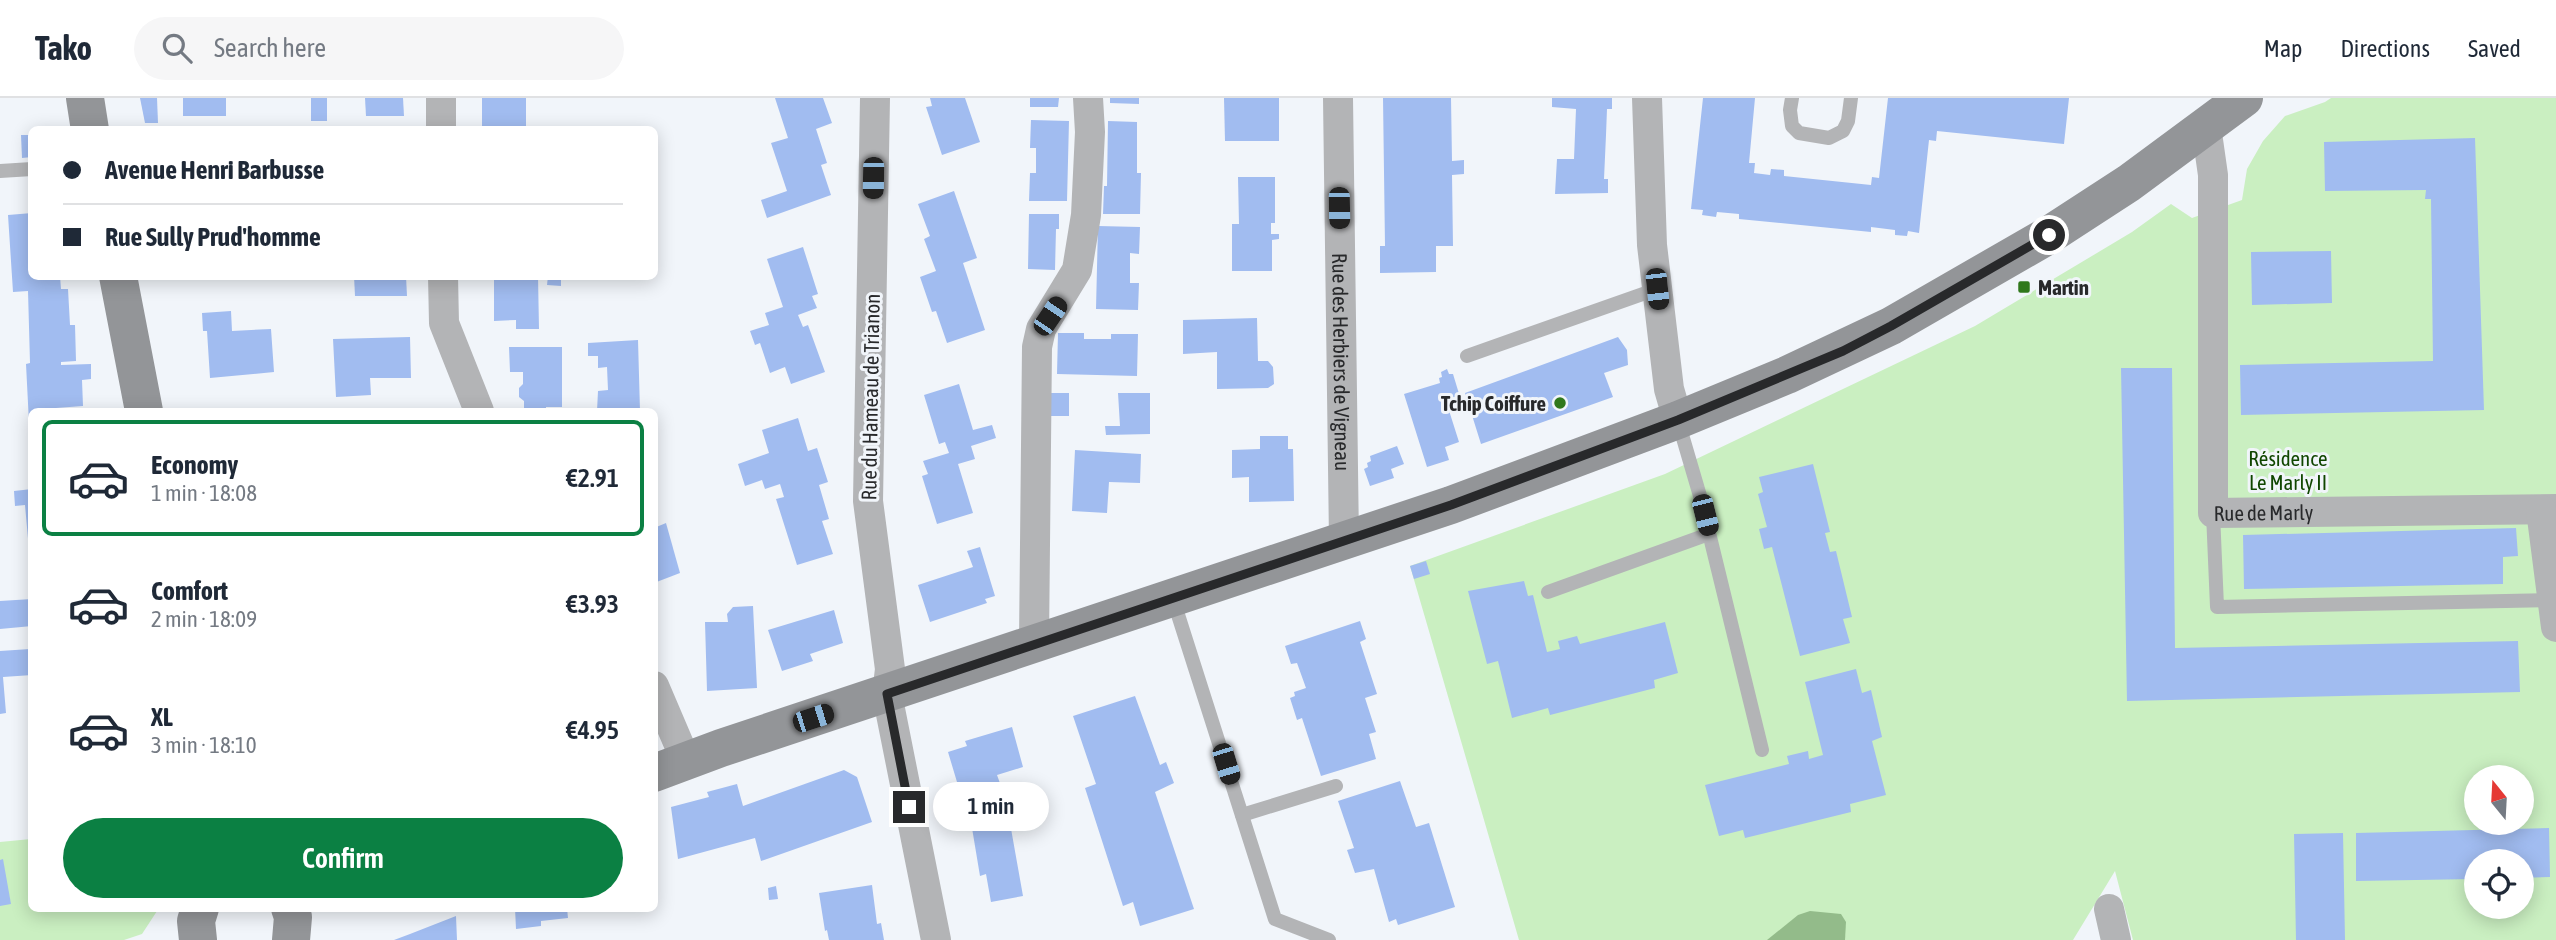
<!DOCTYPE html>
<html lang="en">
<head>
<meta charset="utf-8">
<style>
	:root { --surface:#fff; --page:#f6f6f7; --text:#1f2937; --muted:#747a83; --line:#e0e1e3; --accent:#0b8043 }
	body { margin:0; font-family:"Asap Condensed",sans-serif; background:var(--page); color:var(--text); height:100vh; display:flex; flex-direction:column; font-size:26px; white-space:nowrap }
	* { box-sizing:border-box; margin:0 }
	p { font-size:23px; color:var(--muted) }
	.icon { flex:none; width:38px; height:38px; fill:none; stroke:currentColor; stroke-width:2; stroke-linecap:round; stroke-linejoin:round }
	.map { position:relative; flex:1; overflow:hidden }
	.side { position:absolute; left:28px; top:310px; width:630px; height:504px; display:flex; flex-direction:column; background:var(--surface); border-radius:10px; box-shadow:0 4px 18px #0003 }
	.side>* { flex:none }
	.guide { position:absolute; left:28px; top:28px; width:630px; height:154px; border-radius:10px; box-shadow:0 4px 18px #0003; display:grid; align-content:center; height:154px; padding:0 35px; background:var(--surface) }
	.needle { width:46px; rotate:342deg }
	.tools { position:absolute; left:2464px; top:667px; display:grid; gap:14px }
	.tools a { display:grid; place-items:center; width:70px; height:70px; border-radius:50%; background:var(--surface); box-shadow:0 4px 18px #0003; font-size:35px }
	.end { position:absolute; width:32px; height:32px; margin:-16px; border:9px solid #28292b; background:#fff; box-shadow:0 0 0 4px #fff }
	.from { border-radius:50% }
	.bubble { position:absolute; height:49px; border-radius:24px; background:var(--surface); box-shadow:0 4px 18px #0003; font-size:23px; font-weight:600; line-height:49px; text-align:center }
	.car { position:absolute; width:21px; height:42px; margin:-21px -10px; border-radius:9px; box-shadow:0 0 5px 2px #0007; background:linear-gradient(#222 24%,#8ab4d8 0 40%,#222 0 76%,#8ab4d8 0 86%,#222 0) }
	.guide b { display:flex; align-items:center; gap:24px; height:66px; font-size:26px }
	.guide b+b { border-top:2px solid var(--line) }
	.guide i { width:18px; height:18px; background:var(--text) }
	ul { padding:12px 0 0; list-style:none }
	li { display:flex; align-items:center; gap:21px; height:116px; margin:0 14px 10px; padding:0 21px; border:4px solid transparent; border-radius:10px }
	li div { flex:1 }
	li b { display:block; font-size:26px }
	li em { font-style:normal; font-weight:600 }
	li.current { border-color:var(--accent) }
	li>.icon { width:63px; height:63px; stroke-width:1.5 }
	.primary-button { display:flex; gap:14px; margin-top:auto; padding:14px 35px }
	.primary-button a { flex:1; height:80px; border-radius:42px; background:var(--accent); color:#fff; font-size:28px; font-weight:600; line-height:80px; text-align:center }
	header { display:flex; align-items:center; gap:42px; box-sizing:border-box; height:98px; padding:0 35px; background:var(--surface); border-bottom:2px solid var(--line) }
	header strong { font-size:33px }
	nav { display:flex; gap:38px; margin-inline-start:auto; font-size:24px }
	.search { width:490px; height:63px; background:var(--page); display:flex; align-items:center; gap:18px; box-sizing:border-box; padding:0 24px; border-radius:38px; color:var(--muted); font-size:26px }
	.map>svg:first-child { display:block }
</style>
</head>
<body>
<header>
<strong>Tako</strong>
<div class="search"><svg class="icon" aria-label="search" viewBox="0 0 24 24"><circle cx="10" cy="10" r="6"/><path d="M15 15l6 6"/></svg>Search here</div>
<nav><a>Map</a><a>Directions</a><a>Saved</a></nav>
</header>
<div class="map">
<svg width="2556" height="842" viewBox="0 0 2556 842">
	<rect width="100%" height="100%" fill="#f1f5fa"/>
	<g fill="#caefc1" fill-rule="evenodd">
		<path d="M2331,0H2556V842H2133L2115,773L2073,842H1519L1410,468L1665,376L1975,228L2132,134L2171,106L2192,120L2242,102L2247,71L2263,43L2285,18L2325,4ZM2476,679H2522V724H2476ZM2476,763H2522V808H2476Z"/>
		<polygon points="31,741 32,810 159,810 142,836 124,842 0,842 0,744"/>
	</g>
	<polygon fill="#93bb8a" points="1810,813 1841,816 1846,824 1845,842 1767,842 1798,817"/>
	<g fill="#a1bcf0">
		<polygon points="140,0 157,0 158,25 145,25"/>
		<rect x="183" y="0" width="43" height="18"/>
		<rect x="311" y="0" width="16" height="23"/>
		<polygon points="365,0 403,0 404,18 366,18"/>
		<rect x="482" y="0" width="44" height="32"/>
		<polygon points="775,0 823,0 832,25 816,31 827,65 821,67 831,97 767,120 761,102 787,93 771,45 788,40"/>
		<polygon points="930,0 965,0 980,44 942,57 926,9 932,8"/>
		<polygon points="1030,0 1059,0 1058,9 1030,9"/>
		<polygon points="1110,0 1139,0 1139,6 1110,5"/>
		<polygon points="1224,0 1279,0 1279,43 1225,43"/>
		<polygon points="1383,0 1451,0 1452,63 1464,62 1464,76 1452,77 1453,148 1436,148 1436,174 1380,175 1380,148 1385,148"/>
		<polygon points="1552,0 1612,0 1612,11 1607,11 1606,37 1604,81 1608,81 1608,95 1555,96 1557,61 1574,61 1576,11 1552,9"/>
		<polygon points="1703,0 1755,0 1749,65 1755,65 1754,75 1770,77 1771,71 1784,72 1784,78 1871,87 1872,79 1879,80 1888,0 2069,0 2064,46 1937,33 1936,43 1929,42 1919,135 1908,133 1907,138 1895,137 1895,132 1871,129 1871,134 1739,121 1739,116 1717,114 1716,119 1702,117 1703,112 1691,111"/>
		<polygon points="1031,22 1069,23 1067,103 1029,103 1030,75 1036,75 1036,50 1030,50"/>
		<polygon points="1108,23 1137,24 1137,75 1141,75 1140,116 1103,116 1104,88 1107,88"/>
		<polygon points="21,37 32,37 32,59 22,60"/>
		<polygon points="2475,40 2484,312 2241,317 2240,267 2433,263 2431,101 2425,101 2426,92 2325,93 2324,44"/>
		<polygon points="1238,79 1275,79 1275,125 1271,125 1271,136 1279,136 1279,141 1272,142 1272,173 1232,173 1232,126 1239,126"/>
		<polygon points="954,93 977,160 963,165 985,232 947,245 936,213 932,214 920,179 936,173 924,141 930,138 918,106"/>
		<polygon points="32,115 32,178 60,178 61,191 68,191 70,227 75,227 76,263 61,264 61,267 91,266 91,281 82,282 83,308 56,310 56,313 32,313 32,325 29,325 26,266 30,265 28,193 13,194 8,117"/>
		<polygon points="1029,116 1059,116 1059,131 1056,131 1055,172 1028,171"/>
		<polygon points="1098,128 1140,129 1139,156 1130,155 1130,185 1139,185 1138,212 1096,211"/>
		<polygon points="803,149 818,196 812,198 817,210 798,217 803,229 808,227 825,274 791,286 785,269 770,275 760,245 755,247 750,233 769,227 765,215 783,209 767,161"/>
		<polygon points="2331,153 2332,205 2252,207 2251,154"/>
		<polygon points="354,178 406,178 407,198 355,198"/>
		<polygon points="494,178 538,178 539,231 516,231 516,222 494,223"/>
		<polygon points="548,178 561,178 561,188 547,187"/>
		<polygon points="231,213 232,233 271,231 274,274 210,280 207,233 203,233 202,215"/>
		<polygon points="1257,220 1258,263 1268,263 1273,269 1274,286 1268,290 1217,291 1217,254 1183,256 1183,222"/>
		<polygon points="1058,235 1084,235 1084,241 1111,241 1111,236 1138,236 1137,278 1057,276"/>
		<polygon points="410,239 411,280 370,280 371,297 336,299 333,241"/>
		<polygon points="1618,239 1627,252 1628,267 1604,275 1613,299 1481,346 1465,295"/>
		<polygon points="638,242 640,313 597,313 598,293 608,292 607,269 598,270 598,258 588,258 588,245"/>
		<polygon points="509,249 562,249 562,309 546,309 546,313 524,313 524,303 519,299 519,290 523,286 523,274 510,274"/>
		<polygon points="2121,270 2172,270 2175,550 2518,543 2520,594 2127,603"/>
		<polygon points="1447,271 1449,276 1453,276 1460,299 1446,303 1459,344 1445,349 1449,362 1427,369 1404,296 1440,285 1439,280 1442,279 1441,274"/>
		<polygon points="959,286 973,332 992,327 996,340 971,348 975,361 958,366 973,415 937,426 922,378 928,376 923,363 949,355 945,344 939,346 924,297"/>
		<polygon points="1049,295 1069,295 1069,318 1048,318"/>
		<polygon points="1118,295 1150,295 1150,336 1106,337 1105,328 1120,328"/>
		<polygon points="798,320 808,353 817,350 828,384 819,387 829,421 822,423 833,456 797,467 776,401 784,399 780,386 765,391 762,382 745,388 738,366 769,355 762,332"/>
		<polygon points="1260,338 1288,338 1288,351 1293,351 1294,403 1249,404 1249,379 1232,380 1232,352 1260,351"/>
		<polygon points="1397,348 1404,366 1391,371 1394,380 1370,388 1364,371 1368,369 1367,365 1371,363 1370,358"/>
		<polygon points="1075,352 1141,356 1140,385 1109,384 1107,415 1072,413"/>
		<polygon points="1813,366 1830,434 1825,435 1830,454 1836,453 1852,519 1843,521 1850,545 1800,558 1772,449 1764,451 1759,431 1767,429 1758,396 1763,394 1759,379"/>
		<polygon points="32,391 32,463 30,463 25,407 15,408 14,393"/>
		<polygon points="666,425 680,475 654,485 654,430"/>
		<polygon points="2516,430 2518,458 2503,459 2503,486 2244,491 2243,437"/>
		<polygon points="980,449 995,498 985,501 987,505 930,524 918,487 973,469 967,453"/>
		<polygon points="1426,463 1430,476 1414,481 1410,468"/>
		<polygon points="1524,483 1528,498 1533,497 1547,554 1560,551 1558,543 1577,538 1580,546 1665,524 1678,575 1654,582 1655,590 1550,617 1548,610 1512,620 1498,563 1487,566 1468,493"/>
		<polygon points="32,501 32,528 0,531 0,503"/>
		<polygon points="753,508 757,590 707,593 705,524 728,524 727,516 733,509"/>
		<polygon points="834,512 843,545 810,556 813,563 782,573 768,532"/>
		<polygon points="1360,523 1366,541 1360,544 1377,596 1365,600 1376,634 1369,636 1376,661 1321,678 1302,620 1297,622 1290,600 1295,598 1294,594 1306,590 1297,565 1291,566 1285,548"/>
		<polygon points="30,551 32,577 3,579 6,615 0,616 0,553"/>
		<polygon points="1856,571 1862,595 1871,592 1882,639 1872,643 1886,697 1850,706 1851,714 1745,740 1743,732 1719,738 1705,687 1789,666 1787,658 1808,653 1809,661 1823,657 1805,584"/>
		<polygon points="1135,598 1160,667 1166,664 1174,685 1155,694 1194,811 1140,828 1133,804 1123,808 1085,690 1096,686 1073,618"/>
		<polygon points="1012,629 1023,669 997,677 1001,688 977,694 976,689 960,694 948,654 967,648 965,643"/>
		<polygon points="844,672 857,679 872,724 761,763 755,740 678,761 671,709 709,699 707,694 737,686 743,708"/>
		<polygon points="1400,683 1416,729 1429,725 1455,809 1398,827 1396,821 1389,824 1374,771 1355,775 1347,752 1354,750 1338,703"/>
		<polygon points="1010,725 1023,798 991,804 986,776 980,778 972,730"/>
		<polygon points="2549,730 2550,779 2522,780 2522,763 2476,763 2476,781 2356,783 2356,735"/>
		<polygon points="2343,735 2345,842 2296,842 2294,736"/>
		<polygon points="3,761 11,806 0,808 0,762"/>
		<polygon points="872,787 877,826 881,825 884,842 829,842 827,832 825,833 819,795"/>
		<polygon points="776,788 778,801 769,802 768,790"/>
		<polygon points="515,810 567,810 568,820 541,823 541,828 516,831"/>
		<polygon points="456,818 457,842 394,842 410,836"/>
	</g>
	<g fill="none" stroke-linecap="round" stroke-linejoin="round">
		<g stroke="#b3b4b6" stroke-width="14">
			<polyline points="1792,0 1790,12 1792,28 1799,35 1829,40 1843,33 1848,23 1851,0"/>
			<polyline points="0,73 32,71"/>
			<polyline points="1467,258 1657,191"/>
			<polyline points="1678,323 1700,398 1762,652"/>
			<polyline points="2213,415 2217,509 2552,502"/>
			<polyline points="1548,494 1709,436"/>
			<polyline points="1173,501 1275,821 1329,842"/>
			<polyline points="1242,717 1336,688"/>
		</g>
		<g stroke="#b3b4b6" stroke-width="30">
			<polyline points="441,0 441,32"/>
			<polyline points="875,0 868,403 890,571 887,596 936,842"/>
			<path id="s1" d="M1338,0L1344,443"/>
			<polyline points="1647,0 1652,147 1669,291 1678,322"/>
			<path id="s2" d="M2206,28L2213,77V415L2556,411"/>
			<polyline points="443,178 444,225 479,313"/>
			<polyline points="2541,412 2556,529"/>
			<polyline points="1034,545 1037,249 1041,231 1077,172 1086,117 1090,34 1088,0"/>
			<polyline points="654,588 686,663"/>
			<polyline points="2109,811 2116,842"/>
		</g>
		<g stroke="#939598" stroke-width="38">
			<polyline points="85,0 90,32"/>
			<polyline points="118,178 144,313"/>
			<polyline points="654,675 721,650 1451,407 1678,322 1787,277 1891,228 2049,137 2129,85 2244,0"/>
			<polyline points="290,810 293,819 291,842"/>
			<polyline points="198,842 196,823 200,810"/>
		</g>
	</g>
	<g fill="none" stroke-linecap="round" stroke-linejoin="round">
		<polyline stroke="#28292b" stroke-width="9" points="909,709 887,596 1451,407 1678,322 1843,253 1891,228 2049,137"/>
	</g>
	<g fill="#30781c" stroke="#f1f5fa" stroke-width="2.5">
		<rect x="2017" y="182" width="14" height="14" rx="3.5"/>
		<circle cx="1560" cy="305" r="7"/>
	</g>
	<g text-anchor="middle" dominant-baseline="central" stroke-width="6" stroke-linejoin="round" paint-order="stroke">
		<g font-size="21" font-weight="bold" fill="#28292b" stroke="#f1f5fa" text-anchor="start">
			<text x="2038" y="189">Martin</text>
			<text x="1546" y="305" text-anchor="end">Tchip Coiffure</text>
		</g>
		<g font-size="21" fill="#28292b" stroke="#f1f5fa">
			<text stroke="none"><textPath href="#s1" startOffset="264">Rue des Herbiers de Vigneau</textPath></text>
			<text transform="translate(870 299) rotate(-89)">Rue du Hameau de Trianon</text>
			<text stroke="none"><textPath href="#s2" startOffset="438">Rue de Marly</textPath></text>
		</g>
		<g font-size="21" fill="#104600" stroke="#f1f5fa">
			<text x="2288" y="360">Résidence<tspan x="2288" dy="24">Le Marly II</tspan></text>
		</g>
	</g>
</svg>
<div class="tools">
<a><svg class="needle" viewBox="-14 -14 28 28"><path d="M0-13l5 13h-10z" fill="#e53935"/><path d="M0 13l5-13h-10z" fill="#747a83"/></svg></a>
<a><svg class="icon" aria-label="locate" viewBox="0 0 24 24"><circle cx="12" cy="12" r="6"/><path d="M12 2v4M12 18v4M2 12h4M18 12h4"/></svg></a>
</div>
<i class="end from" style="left:2049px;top:137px"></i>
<i class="end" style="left:909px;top:709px"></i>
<div class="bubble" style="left:933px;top:684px;width:116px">1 min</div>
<i class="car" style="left:873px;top:80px;rotate:181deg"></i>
<i class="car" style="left:1339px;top:110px;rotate:179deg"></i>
<i class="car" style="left:1657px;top:191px;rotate:174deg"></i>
<i class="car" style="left:1050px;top:218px;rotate:34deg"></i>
<i class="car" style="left:1705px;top:417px;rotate:166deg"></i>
<i class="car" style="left:813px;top:620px;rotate:72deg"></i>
<i class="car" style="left:1226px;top:666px;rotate:163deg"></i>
<div class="guide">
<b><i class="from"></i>Avenue Henri Barbusse</b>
<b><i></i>Rue Sully Prud'homme</b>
</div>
<section class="side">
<ul>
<li class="current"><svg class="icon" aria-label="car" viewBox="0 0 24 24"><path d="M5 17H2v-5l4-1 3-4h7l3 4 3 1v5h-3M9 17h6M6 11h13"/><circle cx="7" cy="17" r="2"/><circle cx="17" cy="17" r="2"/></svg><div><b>Economy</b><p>1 min · 18:08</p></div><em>€2.91</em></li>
<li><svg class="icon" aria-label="car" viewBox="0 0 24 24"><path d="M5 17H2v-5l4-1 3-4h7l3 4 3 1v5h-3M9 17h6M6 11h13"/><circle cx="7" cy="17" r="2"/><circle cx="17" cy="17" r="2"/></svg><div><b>Comfort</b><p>2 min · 18:09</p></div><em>€3.93</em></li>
<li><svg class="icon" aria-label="car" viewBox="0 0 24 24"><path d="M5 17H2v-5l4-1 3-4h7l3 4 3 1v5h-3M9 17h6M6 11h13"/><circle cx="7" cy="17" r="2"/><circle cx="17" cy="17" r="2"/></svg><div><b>XL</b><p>3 min · 18:10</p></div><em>€4.95</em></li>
</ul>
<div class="primary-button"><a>Confirm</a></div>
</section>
</div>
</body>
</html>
